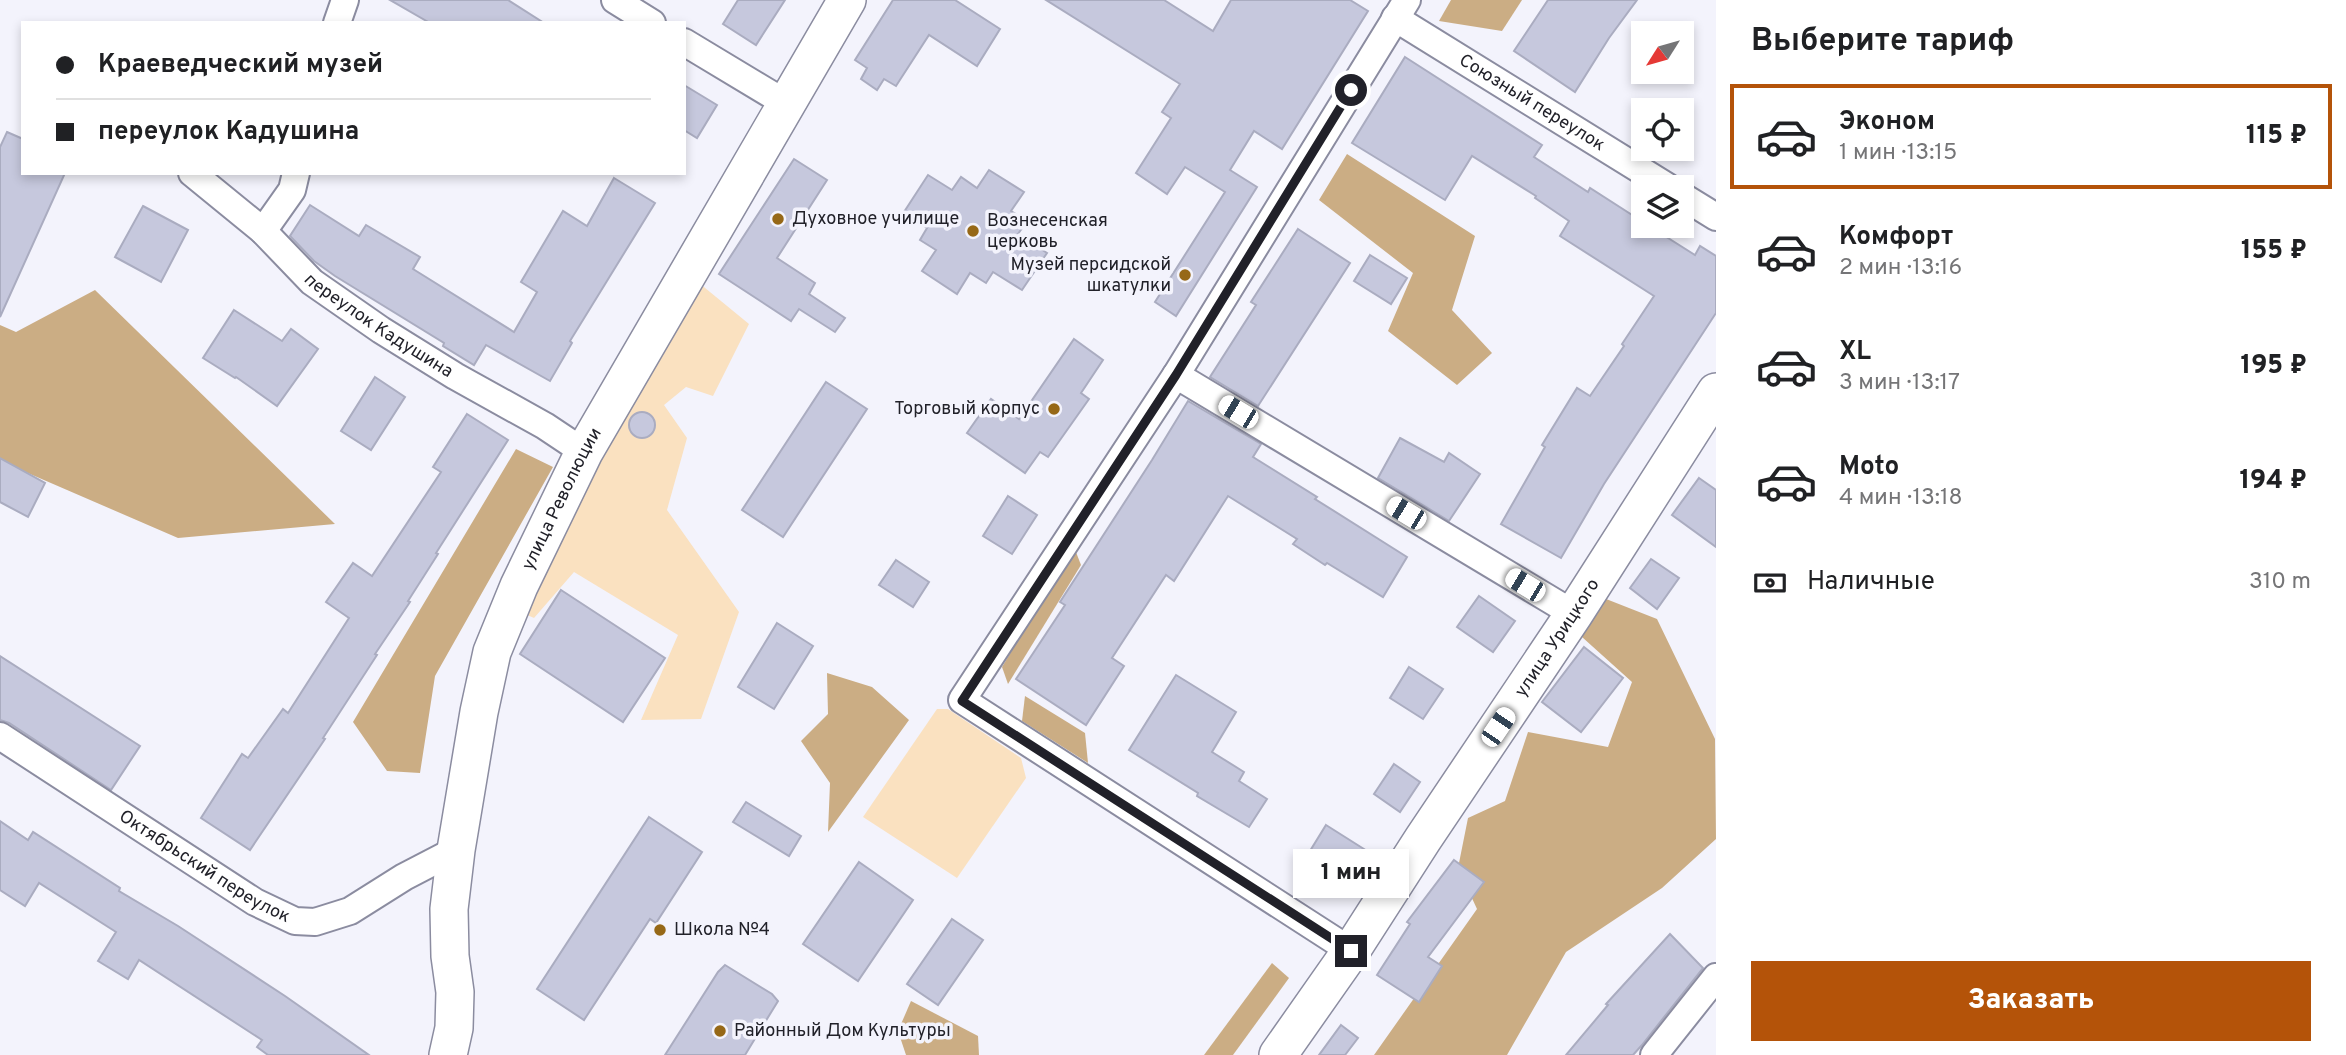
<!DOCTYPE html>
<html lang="ru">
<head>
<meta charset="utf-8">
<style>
	:root { --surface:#fff; --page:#f6f6f6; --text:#202124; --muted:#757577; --line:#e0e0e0; --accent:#b45309 }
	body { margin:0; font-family:Overpass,sans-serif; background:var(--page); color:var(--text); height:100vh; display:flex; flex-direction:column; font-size:26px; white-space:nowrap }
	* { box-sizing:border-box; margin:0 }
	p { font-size:23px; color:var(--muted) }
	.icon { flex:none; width:38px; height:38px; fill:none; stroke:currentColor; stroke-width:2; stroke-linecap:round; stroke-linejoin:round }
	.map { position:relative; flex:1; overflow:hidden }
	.panel { display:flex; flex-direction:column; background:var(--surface); width:630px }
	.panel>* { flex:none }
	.top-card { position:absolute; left:21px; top:21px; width:665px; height:154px; border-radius:0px; box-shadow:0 4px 10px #0003; display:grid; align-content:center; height:154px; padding:0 35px; background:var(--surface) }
	.needle { width:46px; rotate:233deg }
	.fabs { position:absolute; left:1631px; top:21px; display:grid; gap:14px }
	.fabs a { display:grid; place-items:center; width:63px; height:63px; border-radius:0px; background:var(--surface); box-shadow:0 4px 10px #0003; font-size:35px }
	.end { position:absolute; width:32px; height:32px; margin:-16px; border:9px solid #212129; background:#fff; box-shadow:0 0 0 4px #fff }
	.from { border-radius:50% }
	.bubble { position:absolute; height:49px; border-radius:0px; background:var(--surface); box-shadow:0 4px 10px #0003; font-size:23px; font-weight:800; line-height:49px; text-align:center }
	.car { position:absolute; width:21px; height:42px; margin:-21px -10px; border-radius:9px; box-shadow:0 0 5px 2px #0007; background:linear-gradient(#fff 24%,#345 0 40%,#fff 0 76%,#345 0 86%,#fff 0) }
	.top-card b { display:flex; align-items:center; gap:24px; height:66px; font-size:26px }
	.top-card b+b { border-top:2px solid var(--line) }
	.top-card i { width:18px; height:18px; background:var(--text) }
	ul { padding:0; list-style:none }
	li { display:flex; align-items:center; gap:21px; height:105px; margin:0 14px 10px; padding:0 21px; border:4px solid transparent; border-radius:0px }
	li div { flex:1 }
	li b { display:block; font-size:26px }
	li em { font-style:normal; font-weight:800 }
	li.on { border-color:var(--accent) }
	li>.icon { width:63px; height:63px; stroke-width:1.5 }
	h2 { padding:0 35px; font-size:32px; line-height:84px }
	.pay { display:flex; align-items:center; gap:18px; height:77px; padding:0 35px; font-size:26px }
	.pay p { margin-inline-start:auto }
	.primary-button { display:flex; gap:14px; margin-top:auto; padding:14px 35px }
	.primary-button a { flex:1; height:80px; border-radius:0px; background:var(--accent); color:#fff; font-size:28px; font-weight:800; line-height:80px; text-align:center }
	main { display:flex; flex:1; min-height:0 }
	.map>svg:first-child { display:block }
</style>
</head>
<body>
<main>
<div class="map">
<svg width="1716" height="1055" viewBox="0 0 1716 1055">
	<rect width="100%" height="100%" fill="#f3f3fc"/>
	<g fill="#fae1c0">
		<polygon points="699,283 749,324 713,396 686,387 664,405 687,438 667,510 739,612 701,719 641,720 678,635 574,572 534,618 516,610"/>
		<polygon points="937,709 948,709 1021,758 1026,778 957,878 863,817"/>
	</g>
	<g fill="#cbad84">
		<polygon points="1451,0 1522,0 1502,31 1439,21"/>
		<polygon points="1347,154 1475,236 1452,310 1492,353 1457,385 1388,331 1413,273 1319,200"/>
		<polygon points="95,290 335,524 178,538 0,461 0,325 16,332"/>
		<polygon points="516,449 553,467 435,676 420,773 387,771 353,722"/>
		<polygon points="1074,547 1081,565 1008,684 1002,667"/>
		<polygon points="1573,586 1657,619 1715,739 1716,839 1662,888 1566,952 1507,1055 1374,1055 1477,909 1458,868 1468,818 1505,801 1528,732 1608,747 1632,682 1582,637 1529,712"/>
		<polygon points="827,673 872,687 909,720 828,832 830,783 801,741 828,714"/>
		<polygon points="1025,696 1085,733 1088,763 1022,721"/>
		<polygon points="1272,963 1289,978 1233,1055 1204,1055"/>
		<polygon points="911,1001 978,1036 979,1055 906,1055 898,1031"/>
	</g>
	<g fill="#c6c8dd" stroke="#aaacc0" stroke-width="2">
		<polygon points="390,0 508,0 544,23 430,23"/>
		<polygon points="738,0 785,0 756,45 723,24"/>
		<polygon points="893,0 955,0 1000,29 977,66 929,35 896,86 884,79 877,90 861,79 867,68 855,60"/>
		<polygon points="1046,0 1164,0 1213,31 1231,0 1350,0 1368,11 1282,149 1254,131 1230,170 1257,187 1176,316 1155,302 1225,192 1185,167 1167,194 1136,173 1171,118 1162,112 1180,84"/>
		<polygon points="1548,0 1637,0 1609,38 1575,92 1514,51"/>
		<polygon points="1405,57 1542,145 1534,157 1588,192 1590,188 1643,222 1643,226 1649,226 1695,255 1700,246 1716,256 1716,313 1604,484 1561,558 1501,524 1545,447 1542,445 1577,388 1590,396 1624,346 1622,344 1654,296 1560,236 1569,221 1535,198 1536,196 1472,156 1445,200 1352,143"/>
		<polygon points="684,85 717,105 697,138 684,130"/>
		<polygon points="7,132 23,139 23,173 65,173 0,317 0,147"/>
		<polygon points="794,159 827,180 777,258 815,283 809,294 845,318 835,332 799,309 791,321 719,274"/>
		<polygon points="989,170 1024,192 1011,211 1027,221 1018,234 1047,253 1022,290 993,272 986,283 970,273 957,294 922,271 936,250 920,240 927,228 904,212 928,175 952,190 961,177 977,188"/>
		<polygon points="614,178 655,203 570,341 572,343 550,381 486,345 474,365 443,346 444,343 335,276 314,261 290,236 310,205 359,236 366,225 420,257 413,269 514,332 537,292 521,282 563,211 587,226"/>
		<polygon points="143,206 188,230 161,282 115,257"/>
		<polygon points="1298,229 1350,263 1258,406 1210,377 1256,305 1251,302"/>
		<polygon points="1370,255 1407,278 1391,304 1354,281"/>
		<polygon points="234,310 282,341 291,329 318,349 277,406 236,377 235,378 203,358"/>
		<polygon points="1074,339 1103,360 1081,393 1089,399 1048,457 1040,452 1025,473 967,433 991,399 1019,419"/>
		<polygon points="375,377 405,397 371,450 341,431"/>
		<polygon points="826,382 867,409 783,537 742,510"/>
		<polygon points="1188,401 1261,444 1253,457 1317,497 1315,499 1407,557 1383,597 1327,563 1325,565 1293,544 1297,539 1228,496 1174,581 1166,575 1112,658 1124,666 1086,725 1016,679 1065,605 1060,602 1152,460"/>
		<circle cx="642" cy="425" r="13"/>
		<polygon points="467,414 508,440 436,553 438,554 408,601 410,602 375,654 377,655 323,738 325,739 250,850 201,818 242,754 248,758 283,709 288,713 349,618 326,602 353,563 372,576 441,472 433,467"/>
		<polygon points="1400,438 1444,462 1449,453 1480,474 1449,521 1378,478"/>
		<polygon points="0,458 45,483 28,517 0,502"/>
		<polygon points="1699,478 1716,490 1716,547 1672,515"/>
		<polygon points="1008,496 1037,515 1012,554 983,536"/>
		<polygon points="1651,559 1679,578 1657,609 1630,588"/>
		<polygon points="896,560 929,582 913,607 879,585"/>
		<polygon points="561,590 665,658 623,722 520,654"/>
		<polygon points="1479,596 1515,621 1493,652 1457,627"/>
		<polygon points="777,623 813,646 774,709 738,687"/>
		<polygon points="1584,647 1623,678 1581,732 1542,702"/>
		<polygon points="0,656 140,746 111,790 9,723 0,720"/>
		<polygon points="1409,667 1443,689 1423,719 1390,698"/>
		<polygon points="1176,675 1236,712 1212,752 1244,772 1239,781 1267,799 1249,827 1197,796 1198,793 1129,750"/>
		<polygon points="1394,764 1420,782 1400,812 1374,794"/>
		<polygon points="746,802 801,836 789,856 733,822"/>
		<polygon points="649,817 702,852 656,923 650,919 584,1020 537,989"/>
		<polygon points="0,821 28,840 33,832 120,888 119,891 178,926 285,996 369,1055 268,1055 257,1047 262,1040 139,960 128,979 98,961 116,932 39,883 25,906 0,890"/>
		<polygon points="1326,825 1375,856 1351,895 1302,864"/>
		<polygon points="1454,860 1484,882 1428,957 1442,966 1419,1002 1377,975 1410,924 1407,922"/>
		<polygon points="859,862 913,900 858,981 803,944"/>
		<polygon points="952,919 983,940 938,1005 907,984"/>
		<polygon points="1670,934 1703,968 1642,1045 1633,1055 1566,1055 1608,1005 1606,1004"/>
		<polygon points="725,965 772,994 778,1001 745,1055 665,1055 718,972"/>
		<polygon points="1341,1025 1358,1038 1345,1055 1319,1055"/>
	</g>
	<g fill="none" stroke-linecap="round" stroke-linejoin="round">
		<defs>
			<g id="street">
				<polyline points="615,0 652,23"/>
				<path id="s1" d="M1395,18L1668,187"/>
				<polyline points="337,23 345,0"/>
				<polyline points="684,42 787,104"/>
				<path id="s2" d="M192,173L263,231L312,282L381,330L455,376L545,426L584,452"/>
				<polyline points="1682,196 1716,217"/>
				<polyline points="263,231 292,190 296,173"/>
				<polyline points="1176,375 1574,614"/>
				<path id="s3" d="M0,736L255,902L295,921L315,922L350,911L404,877L456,850"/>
				<polyline points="1351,951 962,700 1176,375 1407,0"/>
				<polyline points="1654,1055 1716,977"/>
			</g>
			<g id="secondary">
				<path id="s4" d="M448,1055L454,1028L455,992L450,956L449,909L456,850L479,712L492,652L519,586L584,452L847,0"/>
				<path id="s5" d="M1278,1055L1351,951L1423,839L1574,614L1716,392"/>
			</g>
		</defs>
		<use href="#street" stroke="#8b8ca0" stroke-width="30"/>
		<use href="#secondary" stroke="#8b8ca0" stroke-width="40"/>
		<use href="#street" stroke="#fff" stroke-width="26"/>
		<use href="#secondary" stroke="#fff" stroke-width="37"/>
	</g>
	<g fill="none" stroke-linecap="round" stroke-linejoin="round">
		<polyline stroke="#212129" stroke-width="9" points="1351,951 962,701 1176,375 1351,90"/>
	</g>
	<g fill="#966817" stroke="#f3f3fc" stroke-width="2.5">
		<circle cx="778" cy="219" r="7"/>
		<circle cx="973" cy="231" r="7"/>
		<circle cx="1185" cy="275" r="7"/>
		<circle cx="1054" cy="409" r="7"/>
		<circle cx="660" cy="930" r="7"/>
		<circle cx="720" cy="1031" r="7"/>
	</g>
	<g text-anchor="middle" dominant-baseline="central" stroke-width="7" stroke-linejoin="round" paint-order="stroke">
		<g font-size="18" fill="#212129" stroke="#f3f3fc">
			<text stroke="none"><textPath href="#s1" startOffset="161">Союзный переулок</textPath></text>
			<text stroke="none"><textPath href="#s2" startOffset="242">переулок Кадушина</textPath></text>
			<text stroke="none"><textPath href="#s4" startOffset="576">улица Революции</textPath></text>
			<text stroke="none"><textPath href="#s5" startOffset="502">улица Урицкого</textPath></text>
			<text stroke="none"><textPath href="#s3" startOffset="243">Октябрьский переулок</textPath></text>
		</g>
		<g font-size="18" fill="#212129" stroke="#f3f3fc" text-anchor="start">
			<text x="792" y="219">Духовное училище</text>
			<text x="987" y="221">Вознесенская<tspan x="987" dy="21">церковь</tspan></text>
			<text x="1171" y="265" text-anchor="end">Музей персидской<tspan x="1171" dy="21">шкатулки</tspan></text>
			<text x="1040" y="409" text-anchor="end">Торговый корпус</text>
			<text x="674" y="930">Школа №4</text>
			<text x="734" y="1031">Районный Дом Культуры</text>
		</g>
	</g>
</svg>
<div class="fabs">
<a><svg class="needle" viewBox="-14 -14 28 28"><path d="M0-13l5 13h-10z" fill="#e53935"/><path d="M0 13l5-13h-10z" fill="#757577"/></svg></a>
<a><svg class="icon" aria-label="locate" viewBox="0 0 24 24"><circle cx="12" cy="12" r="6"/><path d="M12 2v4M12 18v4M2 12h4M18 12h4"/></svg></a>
<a><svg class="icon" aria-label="layers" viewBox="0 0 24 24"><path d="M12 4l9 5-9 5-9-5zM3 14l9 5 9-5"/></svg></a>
</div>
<i class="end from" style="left:1351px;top:90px"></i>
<i class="end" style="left:1351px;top:951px"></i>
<div class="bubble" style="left:1293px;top:849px;width:116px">1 мин</div>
<i class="car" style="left:1238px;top:412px;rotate:301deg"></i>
<i class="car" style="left:1406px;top:513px;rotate:301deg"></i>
<i class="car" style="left:1525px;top:585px;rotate:301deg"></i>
<i class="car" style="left:1498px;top:727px;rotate:34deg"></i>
<div class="top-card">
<b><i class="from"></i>Краеведческий музей</b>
<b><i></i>переулок Кадушина</b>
</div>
</div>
<section class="panel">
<h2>Выберите тариф</h2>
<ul>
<li class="on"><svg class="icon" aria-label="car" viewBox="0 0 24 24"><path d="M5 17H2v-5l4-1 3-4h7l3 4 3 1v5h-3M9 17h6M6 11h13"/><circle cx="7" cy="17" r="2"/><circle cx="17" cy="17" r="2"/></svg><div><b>Эконом</b><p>1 мин · 13:15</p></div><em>115 ₽</em></li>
<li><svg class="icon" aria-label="car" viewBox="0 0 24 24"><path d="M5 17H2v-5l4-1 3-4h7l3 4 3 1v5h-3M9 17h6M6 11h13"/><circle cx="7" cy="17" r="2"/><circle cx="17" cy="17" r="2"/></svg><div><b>Комфорт</b><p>2 мин · 13:16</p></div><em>155 ₽</em></li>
<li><svg class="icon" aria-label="car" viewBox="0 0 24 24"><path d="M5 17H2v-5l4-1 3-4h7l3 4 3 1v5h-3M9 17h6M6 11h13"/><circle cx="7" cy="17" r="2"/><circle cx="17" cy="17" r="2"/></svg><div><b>XL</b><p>3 мин · 13:17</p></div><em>195 ₽</em></li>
<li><svg class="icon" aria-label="car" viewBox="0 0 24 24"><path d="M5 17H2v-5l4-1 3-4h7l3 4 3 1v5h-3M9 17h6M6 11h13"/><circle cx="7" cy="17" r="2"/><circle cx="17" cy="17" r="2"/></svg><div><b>Moto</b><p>4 мин · 13:18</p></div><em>194 ₽</em></li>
</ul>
<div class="pay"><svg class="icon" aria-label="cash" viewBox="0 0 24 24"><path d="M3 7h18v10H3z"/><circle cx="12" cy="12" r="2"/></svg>Наличные<p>310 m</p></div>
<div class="primary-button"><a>Заказать</a></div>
</section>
</main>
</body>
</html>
